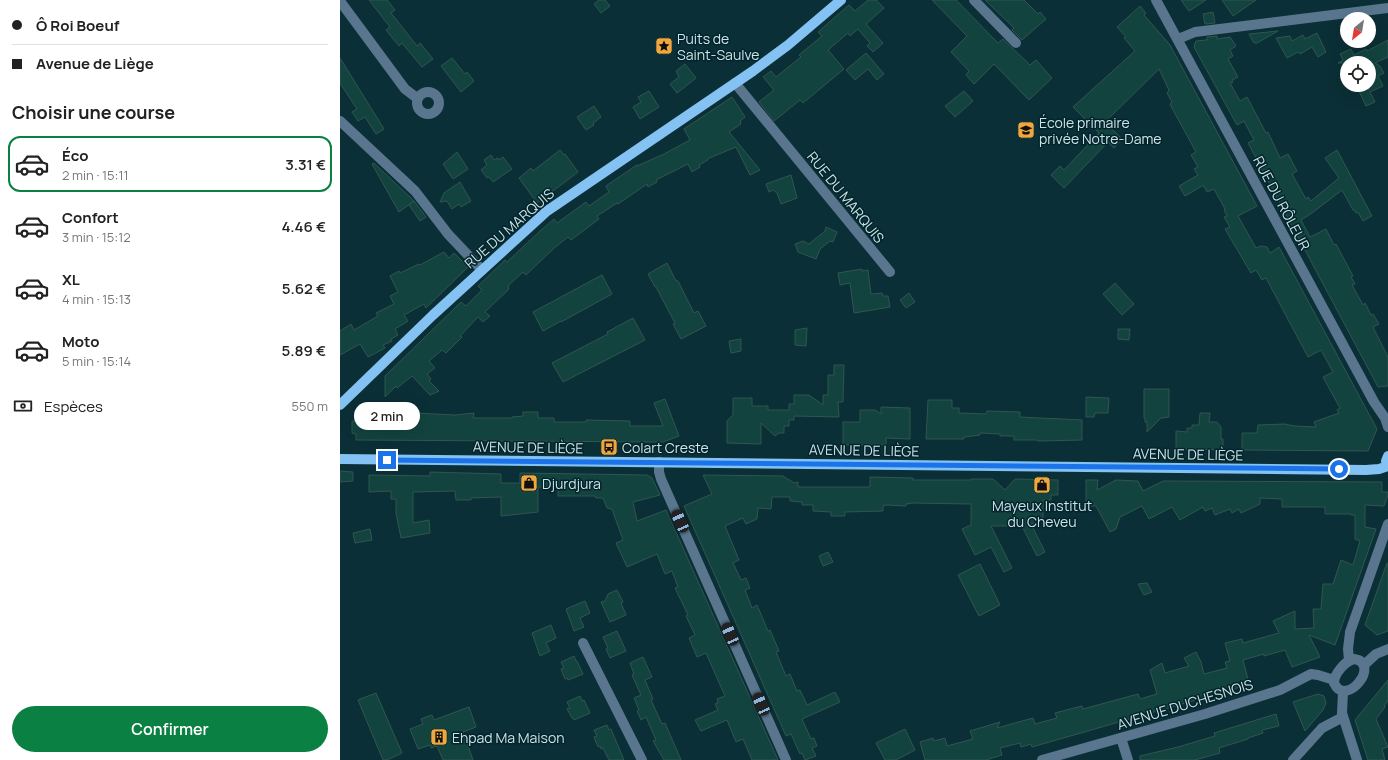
<!DOCTYPE html>
<html lang="fr">
<head>
<meta charset="utf-8">
<style>
	:root { --surface:#fff; --page:#f6f6f6; --text:#222; --muted:#767676; --line:#e0e0e0; --accent:#0b8043 }
	body { margin:0; font-family:Manrope,sans-serif; background:var(--page); color:var(--text); height:100vh; display:flex; flex-direction:column; font-size:15px; white-space:nowrap }
	* { box-sizing:border-box; margin:0 }
	p { font-size:13px; color:var(--muted) }
	.icon { flex:none; width:22px; height:22px; fill:none; stroke:currentColor; stroke-width:2; stroke-linecap:round; stroke-linejoin:round }
	.map { position:relative; flex:1; overflow:hidden }
	.sheet { display:flex; flex-direction:column; background:var(--surface); width:340px }
	.sheet>* { flex:none }
	.guide { display:grid; align-content:center; height:88px; padding:0 12px; background:var(--surface) }
	.needle { width:26px; rotate:210deg }
	.tools { position:absolute; left:1000px; top:12px; display:grid; gap:8px }
	.tools a { display:grid; place-items:center; width:36px; height:36px; border-radius:50%; background:var(--surface); box-shadow:0 4px 16px #0002; font-size:20px }
	.end { position:absolute; width:18px; height:18px; margin:-9px; border:5px solid #1a73e8; background:#fff; box-shadow:0 0 0 2px #fff }
	.from { border-radius:50% }
	.bubble { position:absolute; height:28px; border-radius:14px; background:var(--surface); box-shadow:0 4px 16px #0002; font-size:13px; font-weight:600; line-height:28px; text-align:center }
	.car { position:absolute; width:12px; height:24px; margin:-12px -6px; border-radius:5px; box-shadow:0 0 3px 1px #0007; background:linear-gradient(#222 24%,#8ab4d8 0 40%,#222 0 76%,#8ab4d8 0 86%,#222 0) }
	.guide b { display:flex; align-items:center; gap:14px; height:38px; font-size:15px }
	.guide b+b { border-top:1px solid var(--line) }
	.guide i { width:10px; height:10px; background:var(--text) }
	ul { padding:0; list-style:none }
	li { display:flex; align-items:center; gap:12px; height:56px; margin:0 8px 6px; padding:0 4px; border:2px solid transparent; border-radius:12px }
	li div { flex:1 }
	li b { display:block; font-size:15px }
	li em { font-style:normal; font-weight:600 }
	li.on { border-color:var(--accent) }
	li>.icon { width:36px; height:36px; stroke-width:1.5 }
	h2 { padding:0 12px; font-size:18px; line-height:48px }
	.pay { display:flex; align-items:center; gap:10px; height:44px; padding:0 12px; font-size:15px }
	.pay p { margin-inline-start:auto }
	.button { display:flex; gap:8px; margin-top:auto; padding:8px 12px }
	.button a { flex:1; height:46px; border-radius:24px; background:var(--accent); color:#fff; font-size:16px; font-weight:600; line-height:46px; text-align:center }
	main { display:flex; flex:1; min-height:0 }
	.map>svg:first-child { display:block }
</style>
</head>
<body>
<main>
<section class="sheet">
<div class="guide">
<b><i class="from"></i>Ô Roi Boeuf</b>
<b><i></i>Avenue de Liège</b>
</div>
<h2>Choisir une course</h2>
<ul>
<li class="on"><svg class="icon" aria-label="car" viewBox="0 0 24 24"><path d="M5 17H2v-5l4-1 3-4h7l3 4 3 1v5h-3M9 17h6M6 11h13"/><circle cx="7" cy="17" r="2"/><circle cx="17" cy="17" r="2"/></svg><div><b>Éco</b><p>2 min · 15:11</p></div><em>3.31 €</em></li>
<li><svg class="icon" aria-label="car" viewBox="0 0 24 24"><path d="M5 17H2v-5l4-1 3-4h7l3 4 3 1v5h-3M9 17h6M6 11h13"/><circle cx="7" cy="17" r="2"/><circle cx="17" cy="17" r="2"/></svg><div><b>Confort</b><p>3 min · 15:12</p></div><em>4.46 €</em></li>
<li><svg class="icon" aria-label="car" viewBox="0 0 24 24"><path d="M5 17H2v-5l4-1 3-4h7l3 4 3 1v5h-3M9 17h6M6 11h13"/><circle cx="7" cy="17" r="2"/><circle cx="17" cy="17" r="2"/></svg><div><b>XL</b><p>4 min · 15:13</p></div><em>5.62 €</em></li>
<li><svg class="icon" aria-label="car" viewBox="0 0 24 24"><path d="M5 17H2v-5l4-1 3-4h7l3 4 3 1v5h-3M9 17h6M6 11h13"/><circle cx="7" cy="17" r="2"/><circle cx="17" cy="17" r="2"/></svg><div><b>Moto</b><p>5 min · 15:14</p></div><em>5.89 €</em></li>
</ul>
<div class="pay"><svg class="icon" aria-label="cash" viewBox="0 0 24 24"><path d="M3 7h18v10H3z"/><circle cx="12" cy="12" r="2"/></svg>Espèces<p>550 m</p></div>
<div class="button"><a>Confirmer</a></div>
</section>
<div class="map">
<svg width="1048" height="760" viewBox="0 0 1048 760">
	<rect width="100%" height="100%" fill="#0b2f36"/>
	<g fill="#13433f" stroke="#315551">
		<polygon points="29,0 47,0 55,10 51,13 77,46 80,43 93,59 82,67 62,43 59,46 46,30 50,27"/>
		<polygon points="259,0 265,0 270,6 261,13 254,4"/>
		<polygon points="528,0 536,0 544,8 526,24 543,43 533,52 527,46 530,43 518,29 510,36 508,33 488,50 504,69 463,103 460,100 434,121 419,102 434,90 423,77 431,71 436,77 461,57 459,55 482,36 478,32 509,5 515,11"/>
		<polygon points="592,0 616,0 658,43 663,39 690,65 696,60 712,78 689,100 654,64 634,84 626,75 629,71 611,52 627,36"/>
		<polygon points="645,0 684,0 698,14 700,12 706,19 682,40 672,30 674,28"/>
		<polygon points="841,0 866,0 849,11"/>
		<polygon points="882,0 916,0 893,16"/>
		<polygon points="800,6 806,13 804,15 830,45 917,206 898,216 916,248 921,246 927,247 930,253 939,247 1037,429 1028,451 902,450 902,433 917,433 918,425 945,424 954,426 976,427 974,422 999,413 997,410 1000,408 983,377 993,372 981,350 968,357 926,278 922,280 916,270 911,273 885,229 890,227 884,217 887,216 884,210 885,209 874,189 867,192 864,186 862,186 845,196 839,186 858,175 854,169 858,167 851,155 856,152 832,108 830,104 832,102 827,93 829,90 819,69 765,122 782,139 774,148 768,142 724,188 711,175 720,166 724,170 759,133 733,107 795,51 784,38 786,37 777,27"/>
		<polygon points="873,12 875,23 865,24 863,14"/>
		<polygon points="938,31 917,43 914,43 909,34"/>
		<polygon points="977,33 986,52 978,57 972,47 960,54 958,52 947,58 936,38 950,36 952,41 963,35 965,39"/>
		<polygon points="877,36 877,39 890,37 896,46 890,50 893,56 888,59 898,77 892,80 893,82 890,83 900,101 907,97 926,133 928,132 940,158 948,154 957,171 952,174 966,199 968,197 971,201 999,178 985,158 997,150 1032,216 1023,221 1018,212 1016,213 1014,210 1013,210 1002,190 972,213 961,220 970,237 986,229 994,245 996,244 1013,276 1011,277 1015,284 1012,285 1023,305 1025,303 1031,315 1033,314 1039,324 1033,327 1048,357 1048,386 1038,387 908,143 914,140 904,121 897,125 854,47 856,41 867,40 867,37"/>
		<polygon points="1048,40 1048,57 1035,63 1040,66 1044,73 1038,76 1043,86 1030,92 1035,102 1026,106 1018,89 1027,85 1029,90 1029,63 998,63 1003,60 1000,54 1011,49 1014,55 1026,49 1027,51"/>
		<polygon points="526,53 544,74 537,80 528,69 515,80 506,70"/>
		<polygon points="0,58 44,129 36,134 25,117 18,121 12,112 17,109 0,83"/>
		<polygon points="112,58 125,74 127,72 134,81 121,92 101,66"/>
		<polygon points="345,64 356,78 337,93 330,84 339,77 336,71"/>
		<polygon points="309,91 319,107 300,119 293,107 301,102 298,97"/>
		<polygon points="624,91 633,101 615,117 605,106"/>
		<polygon points="392,97 405,117 400,121 401,124 389,132 420,170 410,175 396,147 367,159 368,160 359,165 360,167 352,172 348,164 316,180 317,182 308,187 307,184 278,204 277,203 257,216 259,219 231,240 228,237 213,249 186,275 183,272 168,286 169,289 145,312 150,316 143,322 138,317 120,336 122,337 106,353 102,350 89,361 95,368 87,374 91,379 89,381 99,391 90,395 72,376 57,388 56,386 45,397 45,376 121,302 126,306 142,290 138,286 165,260 167,262 199,232 214,219 217,223 246,202 249,206 269,192 266,186 282,175 297,165 297,166 324,154 350,140 344,129"/>
		<polygon points="254,106 261,117 253,123 254,125 246,130 237,117"/>
		<polygon points="220,150 224,155 225,154 238,172 197,203 179,178 191,168 193,171"/>
		<polygon points="117,152 128,169 113,179 103,164"/>
		<polygon points="151,155 154,160 158,158 159,160 163,157 172,169 153,182 149,177 147,178 141,170 147,165 144,160"/>
		<polygon points="34,163 74,201 59,212 32,164"/>
		<polygon points="451,175 457,198 441,204 437,193 433,190 429,192 426,184"/>
		<polygon points="120,182 131,201 121,207 119,204 112,209 107,201 100,202 104,193"/>
		<polygon points="74,201 86,217 80,221 69,205"/>
		<polygon points="486,227 497,232 493,242 490,241 480,249 476,259 458,252 455,244 463,241 469,244 485,231"/>
		<polygon points="104,252 109,258 114,253 128,267 86,308 84,304 64,315 68,321 55,329 58,335 51,339 52,341 43,345 45,348 28,357 20,344 0,355 0,331 11,324 14,330 38,316 36,313 54,304 50,296 58,292 50,276 59,271 60,273 79,264 80,265"/>
		<polygon points="327,263 336,281 338,281 354,313 358,311 366,326 341,339 333,324 335,323 316,287 315,287 308,274"/>
		<polygon points="522,269 522,271 528,270 531,294 542,293 543,296 548,296 550,307 514,313 510,283 500,285 498,273"/>
		<polygon points="262,275 272,294 221,322 221,321 203,331 193,312"/>
		<polygon points="775,283 794,304 782,315 763,294"/>
		<polygon points="569,293 575,302 566,308 560,300"/>
		<polygon points="293,318 305,340 223,382 212,363 268,334 267,332"/>
		<polygon points="467,328 466,346 455,345 455,330"/>
		<polygon points="778,329 790,329 789,340 778,339"/>
		<polygon points="401,339 401,351 391,353 389,341"/>
		<polygon points="494,365 504,365 503,402 498,402 499,417 454,416 454,420 449,420 449,426 444,426 444,433 439,433 435,436 421,423 421,444 387,443 387,421 393,415 393,398 412,398 412,406 428,406 428,410 449,410 449,404 454,404 454,395 469,395 483,405 483,395 488,395 488,375 494,375"/>
		<polygon points="804,389 829,389 829,417 821,418 807,432 807,422 805,422 805,418 804,418"/>
		<polygon points="746,397 769,398 768,413 755,413 754,417 746,417"/>
		<polygon points="325,399 339,436 323,442 16,440 16,434 12,433 12,421 31,422 27,417 45,418 45,415 74,417 74,413 115,415 134,413 133,418 172,418 172,417 183,416 183,412 198,412 198,418 214,418 214,422 246,422 246,420 290,421 290,426 323,426 314,403"/>
		<polygon points="588,400 612,400 612,408 619,408 619,413 646,414 647,411 680,412 680,417 742,420 742,440 698,441 697,440 674,440 674,436 660,436 660,434 640,433 640,435 624,437 624,439 586,439"/>
		<polygon points="541,407 570,408 570,439 546,438 546,445 503,445 503,422 520,422 520,410 535,410 541,414"/>
		<polygon points="860,413 870,413 869,422 877,422 881,427 881,439 883,439 883,450 836,449 836,431 847,432 847,428 852,428 852,425 859,425"/>
		<polygon points="0,471 13,472 13,481 0,482"/>
		<polygon points="90,472 161,474 161,483 180,483 180,473 307,475 312,478 320,495 293,502 297,521 326,510 438,760 412,760 403,739 396,742 387,720 361,731 355,720 378,710 375,704 378,703 377,699 385,696 366,653 357,657 349,638 355,635 346,616 348,615 335,588 338,587 332,571 325,574 317,554 287,567 276,543 283,540 272,509 267,508 263,498 256,498 255,496 218,496 218,487 198,487 198,512 161,516 161,497 131,498 131,500 116,500 115,491 73,492 73,523 89,520 90,533 61,538 56,513 56,499 51,499 51,491 29,492 29,475 90,476"/>
		<polygon points="363,475 443,476 454,483 458,482 458,487 530,487 530,477 573,478 573,480 631,480 631,479 653,479 665,490 675,479 718,480 718,495 711,495 711,500 703,500 703,519 691,524 705,552 697,556 682,526 651,526 672,568 664,572 651,547 635,555 622,529 631,525 631,504 573,503 566,504 566,506 546,505 543,506 543,511 505,512 505,516 491,516 491,512 473,511 473,505 462,505 462,502 450,501 450,497 432,497 431,509 418,508 417,519 406,524 403,518 385,526 399,560 393,563 401,580 406,578 410,588 405,590 412,608 417,605 428,631 430,630 439,651 436,652 446,676 450,674 457,691 460,690 467,705 495,692 500,702 462,719 471,739 474,738 477,746 472,748 476,756 465,760 462,753 460,754 451,734 446,736 344,506 372,494"/>
		<polygon points="746,480 758,480 757,490 776,480 798,481 803,491 823,481 1042,482 1042,492 1048,492 1048,495 1044,506 1025,505 1025,527 1036,529 995,645 969,635 980,657 952,667 945,650 924,656 924,654 903,660 909,683 894,689 692,747 691,744 681,747 680,743 660,748 662,755 646,760 585,760 580,742 593,738 594,741 605,738 607,746 633,739 630,731 660,722 657,728 693,718 695,724 717,718 715,713 742,706 743,709 798,694 800,699 817,694 810,670 822,663 825,673 849,666 844,658 856,652 861,662 864,674 887,668 885,662 890,661 885,643 902,639 903,643 939,633 933,621 955,611 955,629 974,628 973,609 981,609 983,584 993,584 1001,560 1013,565 1020,541 1015,539 1015,515 1011,515 1011,514 985,514 985,507 942,507 942,499 920,498 920,504 901,513 899,509 892,513 890,509 875,515 872,508 865,511 863,507 840,520 832,507 809,519 802,506 780,517 776,529 770,532 756,506 746,506"/>
		<polygon points="30,529 32,540 15,543 13,533"/>
		<polygon points="488,552 493,562 483,566 479,556"/>
		<polygon points="1047,563 1048,563 1048,631 1037,635 1025,625"/>
		<polygon points="640,564 660,605 639,616 618,575"/>
		<polygon points="807,583 812,592 804,595 798,584"/>
		<polygon points="277,590 283,602 281,603 286,615 270,622 261,602 265,601 268,594"/>
		<polygon points="245,601 250,613 240,618 244,627 234,631 226,609"/>
		<polygon points="211,625 216,638 206,643 210,651 200,656 192,633"/>
		<polygon points="277,631 286,651 270,658 266,649 268,648 263,637"/>
		<polygon points="234,656 236,661 237,661 243,674 228,680 227,678 225,679 221,669 224,668 221,662"/>
		<polygon points="303,657 312,677 305,680 313,699 311,700 322,724 325,723 341,760 324,760 313,741 316,740 306,717 301,720 297,711 299,710 294,698 301,695 292,675 294,674 290,663"/>
		<polygon points="1048,680 1048,701 1044,706 1045,707 1036,719 1048,747 1042,749 1045,760 1028,760 1015,720"/>
		<polygon points="36,693 62,753 47,760 43,760 18,700"/>
		<polygon points="978,694 984,696 986,703 983,710 965,731 953,702"/>
		<polygon points="240,696 242,701 244,700 250,713 234,720 233,718 232,718 227,709 230,708 227,702"/>
		<polygon points="129,707 136,727 123,732 133,760 103,760 97,746 91,748 90,745 78,749 70,729 83,724 81,719 92,715 94,720"/>
		<polygon points="936,714 939,726 922,730 923,733 908,738 908,739 879,748 880,753 855,760 800,760 800,756 838,747 875,736 874,733"/>
		<polygon points="267,725 269,730 271,729 284,760 269,760 263,748 261,749 260,746 258,747 254,737 257,736 254,730"/>
		<polygon points="565,729 575,750 556,760 545,760 536,743"/>
	</g>
	<g fill="none" stroke-linecap="round" stroke-linejoin="round">
		<g stroke="#59768e" stroke-width="10">
			<polyline points="634,0 676,43"/>
			<polyline points="816,0 1034,402 1045,418 1048,427"/>
			<polyline points="0,1 65,89 77,98"/>
			<polyline points="838,39 855,32 1048,8"/>
			<polyline points="395,83 550,272"/>
			<circle cx="88" cy="103" r="11"/>
			<polyline points="0,121 75,191 108,234 142,270"/>
			<polyline points="319,462 319,472 321,479 446,760"/>
			<polyline points="243,643 302,760"/>
			<path d="M1014,659C1042,663 1006,709 994,683C994,674 1005,661 1014,659Z"/>
			<polyline points="1009,660 1008,649 1010,632 1048,524"/>
			<polyline points="1024,665 1036,654 1048,649"/>
			<polyline points="1003,692 1002,713 1017,760"/>
			<polyline points="781,738 788,760"/>
			<polyline points="702,760 865,714 940,690 971,674 978,675 994,680"/>
			<polyline points="953,760 982,728 1003,717"/>
		</g>
		<g stroke="#84c2f3" stroke-width="10">
			<polyline points="0,405 93,315 207,211 413,71 448,45 501,0"/>
			<polyline points="1048,456 1046,461 1048,466"/>
			<polyline points="0,459 1026,470 1039,469 1048,466"/>
		</g>
	</g>
	<g fill="none" stroke-linecap="round" stroke-linejoin="round">
		<polyline stroke="#1a73e8" stroke-width="5" points="47,460 999,469"/>
	</g>
	<defs>
		<symbol id="sight-square" viewBox="-11 -11 22 22"><rect x="-9" y="-9" width="18" height="18" rx="4" fill="#efa73e" stroke="#01252c"/><path d="M0-6L1.8-2.2L6-1.7L2.9 1.2L3.7 5.4L0 3.3L-3.7 5.4L-2.9 1.2L-6-1.7L-1.8-2.2Z" fill="#111"/></symbol>
		<symbol id="school-square" viewBox="-11 -11 22 22"><rect x="-9" y="-9" width="18" height="18" rx="4" fill="#efa73e" stroke="#01252c"/><path d="M0-5L7-2L0 1L-7-2ZM-4 1L0 2.5L4 1V4Q0 6-4 4Z" fill="#111"/></symbol>
		<symbol id="bus-square" viewBox="-11 -11 22 22"><rect x="-9" y="-9" width="18" height="18" rx="4" fill="#efa73e" stroke="#01252c"/><path d="M-5-6H5V4H4V6H2V4H-2V6H-4V4H-5ZM-3.5-4V0h7V-4ZM-3.5 1.2v1.5H-2V1.2ZM2 1.2v1.5H3.5V1.2Z" fill="#111"/></symbol>
		<symbol id="shop-square" viewBox="-11 -11 22 22"><rect x="-9" y="-9" width="18" height="18" rx="4" fill="#efa73e" stroke="#01252c"/><path d="M-5-2.5h2.3a2.7 3.5 0 0 1 5.4 0H5L5.5 6h-11ZM-1.5-2.5h3a1.5 2.3 0 0 0-3 0Z" fill="#111"/></symbol>
		<symbol id="building-square" viewBox="-11 -11 22 22"><rect x="-9" y="-9" width="18" height="18" rx="4" fill="#efa73e" stroke="#01252c"/><path d="M-4-6H4V6H1V3H-1V6H-4ZM-2.5-4.3h1.7v1.8h-1.7ZM.8-4.3h1.7v1.8H.8ZM-2.5-1h1.7V.8h-1.7ZM.8-1h1.7V.8H.8Z" fill="#111"/></symbol>
	</defs>
	<g fill-rule="evenodd">
		<use href="#sight-square" x="314" y="36" width="20" height="20"/>
		<use href="#school-square" x="676" y="120" width="20" height="20"/>
		<use href="#bus-square" x="259" y="437" width="20" height="20"/>
		<use href="#shop-square" x="179" y="473" width="20" height="20"/>
		<use href="#shop-square" x="692" y="475" width="20" height="20"/>
		<use href="#building-square" x="89" y="727" width="20" height="20"/>
	</g>
	<g text-anchor="middle" dominant-baseline="central" stroke-width="3" stroke-linejoin="round" paint-order="stroke">
		<g font-size="14" fill="#cfe2e7" stroke="#01252c" text-anchor="start">
			<text x="337" y="38">Puits de<tspan x="337" dy="16">Saint-Saulve</tspan></text>
			<text x="699" y="122">École primaire<tspan x="699" dy="16">privée Notre-Dame</tspan></text>
			<text x="282" y="447">Colart Creste</text>
			<text x="202" y="483">Djurdjura</text>
			<text x="702" y="505" text-anchor="middle">Mayeux Institut<tspan x="702" dy="16">du Cheveu</tspan></text>
			<text x="112" y="737">Ehpad Ma Maison</text>
		</g>
		<g font-size="14" fill="#cfe2e7" stroke="#01252c">
			<text transform="translate(506 197) rotate(51)">RUE DU MARQUIS</text>
			<text transform="translate(942 203) rotate(62)">RUE DU RÔLEUR</text>
			<text transform="translate(169 228) rotate(-41)">RUE DU MARQUIS</text>
			<text transform="translate(188 447) rotate(1)">AVENUE DE LIÈGE</text>
			<text transform="translate(524 450) rotate(1)">AVENUE DE LIÈGE</text>
			<text transform="translate(848 454) rotate(1)">AVENUE DE LIÈGE</text>
			<text transform="translate(845 704) rotate(-17)">AVENUE DUCHESNOIS</text>
		</g>
	</g>
</svg>
<div class="tools">
<a><svg class="needle" viewBox="-14 -14 28 28"><path d="M0-13l5 13h-10z" fill="#e53935"/><path d="M0 13l5-13h-10z" fill="#767676"/></svg></a>
<a><svg class="icon" aria-label="locate" viewBox="0 0 24 24"><circle cx="12" cy="12" r="6"/><path d="M12 2v4M12 18v4M2 12h4M18 12h4"/></svg></a>
</div>
<i class="end from" style="left:999px;top:469px"></i>
<i class="end" style="left:47px;top:460px"></i>
<div class="bubble" style="left:14px;top:402px;width:66px">2 min</div>
<i class="car" style="left:340px;top:521px;rotate:336deg"></i>
<i class="car" style="left:390px;top:634px;rotate:336deg"></i>
<i class="car" style="left:421px;top:704px;rotate:336deg"></i>
</div>
</main>
</body>
</html>
